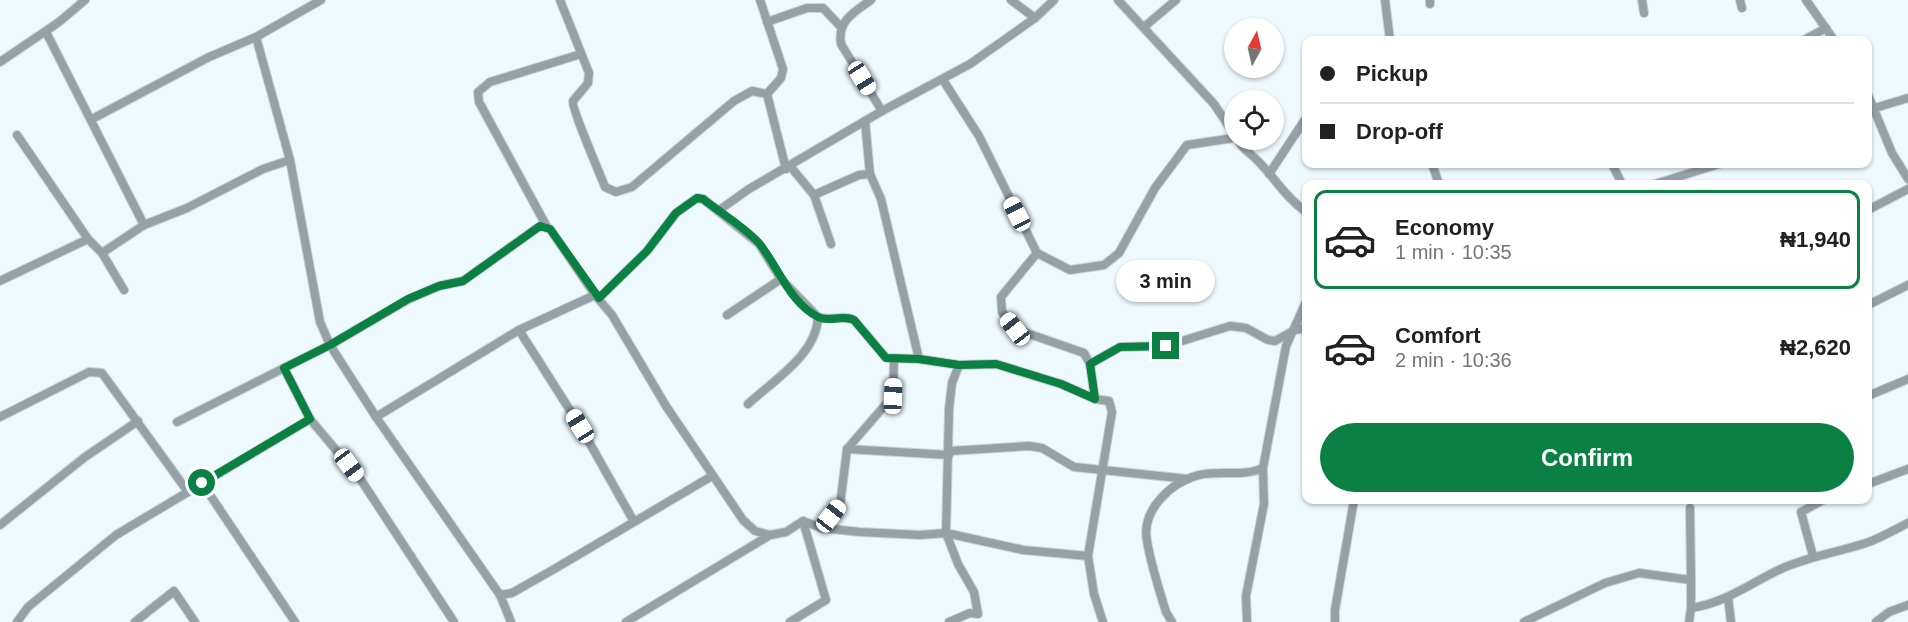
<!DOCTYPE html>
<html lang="en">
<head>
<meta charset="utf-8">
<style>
	:root { --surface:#fff; --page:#f2f2f2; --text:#202124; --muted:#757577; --line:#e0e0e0; --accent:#0b8043 }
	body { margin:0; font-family:Arial,sans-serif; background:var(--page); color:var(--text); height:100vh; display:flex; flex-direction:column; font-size:22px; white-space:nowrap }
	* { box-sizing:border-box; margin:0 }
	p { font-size:20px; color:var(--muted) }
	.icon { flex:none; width:33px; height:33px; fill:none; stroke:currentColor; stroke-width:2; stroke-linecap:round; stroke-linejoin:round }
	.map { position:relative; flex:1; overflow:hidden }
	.side { position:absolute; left:1302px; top:180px; width:570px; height:324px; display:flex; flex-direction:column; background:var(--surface); border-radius:12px; box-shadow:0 2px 4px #0004 }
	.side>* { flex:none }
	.guide { position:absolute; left:1302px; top:36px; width:570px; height:132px; border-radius:12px; box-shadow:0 2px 4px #0004; display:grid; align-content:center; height:132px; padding:0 18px; background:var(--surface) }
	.needle { width:39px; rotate:8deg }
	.buttons { position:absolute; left:1224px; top:18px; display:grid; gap:12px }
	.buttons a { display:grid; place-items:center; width:60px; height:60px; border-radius:50%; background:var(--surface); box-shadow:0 2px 4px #0004; font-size:30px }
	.end { position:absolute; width:27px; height:27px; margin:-14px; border:8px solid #0b8043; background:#fff; box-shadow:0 0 0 3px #fff }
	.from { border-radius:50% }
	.bubble { position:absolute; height:42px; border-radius:21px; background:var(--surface); box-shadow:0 2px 4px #0004; font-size:20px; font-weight:700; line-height:42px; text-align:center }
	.car { position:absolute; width:18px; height:36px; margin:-18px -9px; border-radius:8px; box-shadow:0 0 4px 2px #0007; background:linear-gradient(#fff 24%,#345 0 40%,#fff 0 76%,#345 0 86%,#fff 0) }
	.guide b { display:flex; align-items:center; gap:21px; height:57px; font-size:22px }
	.guide b+b { border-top:2px solid var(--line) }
	.guide i { width:15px; height:15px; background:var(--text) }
	ul { padding:10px 0 0; list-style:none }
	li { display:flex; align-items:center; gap:18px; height:99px; margin:0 12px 9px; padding:0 6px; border:3px solid transparent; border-radius:12px }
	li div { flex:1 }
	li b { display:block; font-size:22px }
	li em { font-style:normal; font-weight:700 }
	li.selected { border-color:var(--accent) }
	li>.icon { width:54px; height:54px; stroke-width:1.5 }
	.cta { display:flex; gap:12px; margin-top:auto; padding:12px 18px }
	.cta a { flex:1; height:69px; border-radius:36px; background:var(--accent); color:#fff; font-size:24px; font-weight:700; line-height:69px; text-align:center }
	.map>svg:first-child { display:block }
</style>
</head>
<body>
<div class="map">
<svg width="1908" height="622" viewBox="0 0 1908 622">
	<rect width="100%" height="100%" fill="#eef9fd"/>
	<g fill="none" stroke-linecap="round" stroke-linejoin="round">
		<defs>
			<g id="minor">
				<polyline points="321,0 256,37 290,160 320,322 330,345 376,417 500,595 512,593 556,568 712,476"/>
				<path d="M560,0L589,73L588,83L573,101C571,107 600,174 605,187L616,192L632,187L734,101L752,91L767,94L786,169"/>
				<polyline points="760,0 783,69 781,78 767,94"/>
				<path d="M871,0C854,12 837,21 841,44L882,111"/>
				<polyline points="1011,0 1035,18 1054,0"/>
				<polyline points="1118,0 1214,104 1234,134"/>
				<polyline points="1385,0 1390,40"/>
				<polyline points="1642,0 1644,13"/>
				<polyline points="1740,0 1742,8"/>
				<polyline points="1806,0 1834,40"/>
				<polyline points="1430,4 1430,0"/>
				<polyline points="767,22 807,8 823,8 840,26"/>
				<polyline points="1144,27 1176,0"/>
				<polyline points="46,32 144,225"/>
				<polyline points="1804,40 1826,28"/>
				<polyline points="0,62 59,22 85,0"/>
				<polyline points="943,80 979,136 1037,253 1070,270 1104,265 1119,253 1155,188 1187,145 1234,138"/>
				<polyline points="1868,95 1892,153 1908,179"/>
				<polyline points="1868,110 1908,98"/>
				<polyline points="92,119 209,57 256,37"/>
				<polyline points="865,121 870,174 881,199 919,359"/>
				<polyline points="17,135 88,239 102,253 124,290"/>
				<path d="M1238,140C1242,149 1250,153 1257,160C1275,178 1286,198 1306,212"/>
				<polyline points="1432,164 1439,184"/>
				<polyline points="1612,164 1622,184"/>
				<polyline points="790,166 814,195"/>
				<polyline points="1269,174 1306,118"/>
				<polyline points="1655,184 1719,164"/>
				<polyline points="1868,210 1908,189"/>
				<polyline points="718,211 749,189 882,111 970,64 1035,18"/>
				<polyline points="547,227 479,102 478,92 490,82 581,54"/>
				<polyline points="831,244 814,195 859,175 870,174"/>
				<polyline points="102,253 144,225 187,208 263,169 290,160"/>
				<polyline points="1037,253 1001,297 1002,312 1015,329 1084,353 1090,364"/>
				<polyline points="0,281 88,239"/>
				<path d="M599,298L647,251L676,213L697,198L703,199L759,244L781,279L818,317C831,322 842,314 854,320L886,358L919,359L959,365"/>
				<polyline points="1868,305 1908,285"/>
				<polyline points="727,315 781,279"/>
				<polyline points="519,330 580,426 633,520"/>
				<polyline points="1868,396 1908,379"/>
				<polyline points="1095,399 1109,401 1112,412 1088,556 1094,594 1103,622"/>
				<path d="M748,404C774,380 817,354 818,317"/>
				<polyline points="0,417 89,372 102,373 188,492"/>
				<polyline points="376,417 519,330 595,295 612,315 666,406 743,520 755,531 770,535 786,532 803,521 822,528 860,532 920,535 946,533 1023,550 1088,556"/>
				<polyline points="177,422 284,368"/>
				<polyline points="847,449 949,455 950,451 1029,446 1042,448 1074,467 1188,479"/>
				<polyline points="202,483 295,622"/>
				<polyline points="1868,484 1908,469"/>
				<polyline points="1690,508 1691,580"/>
				<polyline points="0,525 85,457 138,421"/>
				<polyline points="822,528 840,505 847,449 893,396 894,359"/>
				<polyline points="1813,556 1801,512 1823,500"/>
				<polyline points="500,595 511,622"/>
				<polyline points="1728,597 1731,622"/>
				<polyline points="17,622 28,607 116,535 310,419"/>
				<polyline points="135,622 174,591 195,622"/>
				<polyline points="454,622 361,480 310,419 284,368 330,345 409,299 439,286 463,281 540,226 550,229 595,295"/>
				<polyline points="626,622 770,535"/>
				<polyline points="790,622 826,600 803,521"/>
				<polyline points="949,622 970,613 978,614 974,592 958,564 946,533 949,409 952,383 959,365 996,364 1061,384 1095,399 1090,364 1120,347 1166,346 1230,326 1246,328 1268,340 1275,341 1295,330 1306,328"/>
				<path d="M1172,622L1166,612C1159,589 1151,565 1147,541C1141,510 1171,482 1199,475C1219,470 1244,477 1263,468L1286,346L1306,302"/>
				<polyline points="1247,622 1246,596 1264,504 1263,468"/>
				<polyline points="1335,622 1335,610 1354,500"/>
				<polyline points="1524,622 1605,583 1639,573 1691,580 1691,608"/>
				<path d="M1689,622L1691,608C1726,603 1752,582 1783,568C1810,556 1839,552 1866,543C1881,538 1894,530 1908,523"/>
				<polyline points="1876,622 1889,612 1908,605"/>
			</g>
		</defs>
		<use href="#minor" stroke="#c8d3d6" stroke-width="10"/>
		<use href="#minor" stroke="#95a1a5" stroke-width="8"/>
	</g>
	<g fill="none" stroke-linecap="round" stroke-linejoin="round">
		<path stroke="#0b8043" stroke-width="8" d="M202,483L310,419L284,368L330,345L408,299L439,286L463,281L540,226L550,229L599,298L647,251L676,213L697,198L703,199C721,213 743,226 758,242C778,265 789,303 818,317C830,323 842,314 854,320L886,358L919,359L959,365L996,364L1061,384L1095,399L1090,364L1120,347L1166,346"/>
	</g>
</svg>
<div class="buttons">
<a><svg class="needle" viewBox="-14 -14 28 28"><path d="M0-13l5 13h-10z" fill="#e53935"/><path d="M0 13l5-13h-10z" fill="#757577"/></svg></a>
<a><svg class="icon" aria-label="locate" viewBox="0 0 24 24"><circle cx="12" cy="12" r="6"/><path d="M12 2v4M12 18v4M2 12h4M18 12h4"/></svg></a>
</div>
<i class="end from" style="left:202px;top:483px"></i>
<i class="end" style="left:1166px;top:346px"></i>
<div class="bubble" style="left:1116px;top:260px;width:99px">3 min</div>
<i class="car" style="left:862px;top:78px;rotate:148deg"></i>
<i class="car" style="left:1017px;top:214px;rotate:333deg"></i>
<i class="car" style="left:1015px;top:329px;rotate:322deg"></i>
<i class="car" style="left:893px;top:396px;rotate:2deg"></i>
<i class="car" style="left:580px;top:426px;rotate:328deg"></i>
<i class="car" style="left:349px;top:465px;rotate:143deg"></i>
<i class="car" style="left:831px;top:516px;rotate:38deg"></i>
<div class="guide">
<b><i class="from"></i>Pickup</b>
<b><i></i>Drop-off</b>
</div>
<section class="side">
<ul>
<li class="selected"><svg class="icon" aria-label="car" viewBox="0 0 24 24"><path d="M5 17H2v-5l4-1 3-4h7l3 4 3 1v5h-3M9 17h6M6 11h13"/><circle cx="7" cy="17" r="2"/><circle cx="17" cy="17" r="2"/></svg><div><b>Economy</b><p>1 min · 10:35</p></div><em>₦1,940</em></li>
<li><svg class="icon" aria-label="car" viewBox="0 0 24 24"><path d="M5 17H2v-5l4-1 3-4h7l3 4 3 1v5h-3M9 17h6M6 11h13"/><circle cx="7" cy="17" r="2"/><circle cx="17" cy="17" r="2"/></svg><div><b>Comfort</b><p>2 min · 10:36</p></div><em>₦2,620</em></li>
</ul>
<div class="cta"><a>Confirm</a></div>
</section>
</div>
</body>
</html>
